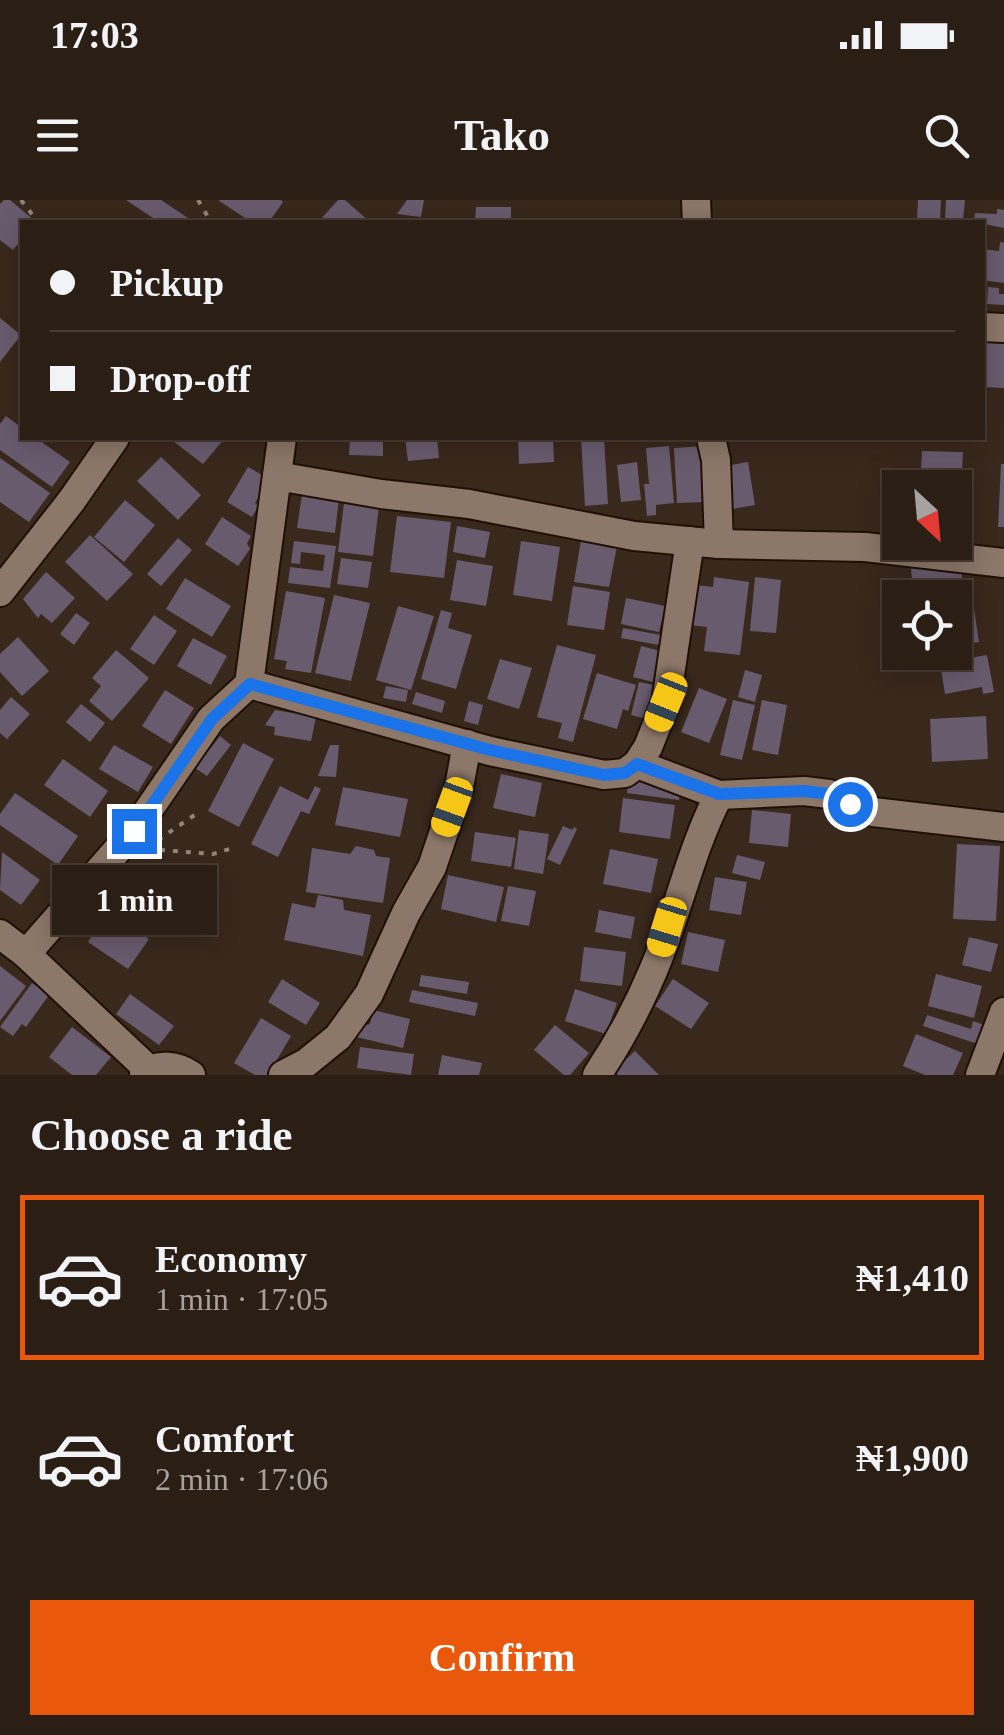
<!DOCTYPE html>
<html lang="en">
<head>
<meta charset="utf-8">
<style>
	:root { --surface:#2b1e15; --page:#372b22; --text:#f1f3f6; --muted:#a6a2a0; --line:#473c34; --accent:#ea580c }
	body { margin:0; font-family:"Times New Roman",serif; background:var(--page); color:var(--text); height:100vh; display:flex; flex-direction:column; font-size:38px; white-space:nowrap }
	* { box-sizing:border-box; margin:0 }
	p { font-size:32px; color:var(--muted) }
	.icon { flex:none; width:55px; height:55px; fill:none; stroke:currentColor; stroke-width:2; stroke-linecap:round; stroke-linejoin:round }
	.map { position:relative; height:875px; overflow:hidden }
	.drawer { display:flex; flex-direction:column; background:var(--surface); flex:1 }
	.drawer>* { flex:none }
	.guide { position:absolute; left:20px; top:20px; width:965px; height:220px; border-radius:0px; box-shadow:0 5px 25px #0003,0 0 0 2px var(--line); display:grid; align-content:center; height:220px; padding:0 30px; background:var(--surface) }
	.needle { width:65px; rotate:154deg }
	.controls { position:absolute; left:882px; top:270px; display:grid; gap:20px }
	.controls a { display:grid; place-items:center; width:90px; height:90px; border-radius:0px; background:var(--surface); box-shadow:0 5px 25px #0003,0 0 0 2px var(--line); font-size:50px }
	.end { position:absolute; width:45px; height:45px; margin:-22px; border:12px solid #1a73e8; background:#fff; box-shadow:0 0 0 5px #fff }
	.from { border-radius:50% }
	.bubble { position:absolute; height:70px; border-radius:0px; background:var(--surface); box-shadow:0 5px 25px #0003,0 0 0 2px var(--line); font-size:32px; font-weight:700; line-height:70px; text-align:center }
	.car { position:absolute; width:30px; height:60px; margin:-30px -15px; border-radius:12px; box-shadow:0 0 8px 2px #0007; background:linear-gradient(#f5c518 24%,#345 0 40%,#f5c518 0 76%,#345 0 86%,#f5c518 0) }
	.guide b { display:flex; align-items:center; gap:35px; height:95px; font-size:38px }
	.guide b+b { border-top:2px solid var(--line) }
	.guide i { width:25px; height:25px; background:var(--text) }
	ul { padding:0; list-style:none }
	li { display:flex; align-items:center; gap:30px; height:165px; margin:0 20px 15px; padding:0 10px; border:5px solid transparent; border-radius:0px }
	li div { flex:1 }
	li b { display:block; font-size:38px }
	li em { font-style:normal; font-weight:700 }
	li.active { border-color:var(--accent) }
	li>.icon { width:90px; height:90px; stroke-width:1.5 }
	h2 { padding:0 30px; font-size:45px; line-height:120px }
	.cta { display:flex; gap:20px; margin-top:auto; padding:20px 30px }
	.cta a { flex:1; height:115px; border-radius:0px; background:var(--accent); color:#fff; font-size:40px; font-weight:700; line-height:115px; text-align:center }
	.status { display:flex; justify-content:space-between; align-items:center; height:70px; padding:0 50px; background:var(--surface); direction:ltr }
	.status svg { height:28px; fill:currentColor }
	header { display:flex; justify-content:space-between; align-items:center; height:130px; padding:0 30px; background:var(--surface); font-size:45px; font-weight:700 }
	.map>svg:first-child { display:block }
</style>
</head>
<body>
<div class="status"><b>17:03</b><svg viewBox="0 0 49 12"><path d="M0 12V9h3v3zM5 12V6h3v6zM10 12V3h3v9zM15 12V0h3v12zM26 1h20v11H26zM47 4h2v5h-2z"/></svg></div>
<header><svg class="icon" aria-label="menu" viewBox="0 0 24 24"><path d="M4 6h16M4 12h16M4 18h16"/></svg>Tako<svg class="icon" aria-label="search" viewBox="0 0 24 24"><circle cx="10" cy="10" r="6"/><path d="M15 15l6 6"/></svg></header>
<div class="map">
<svg width="1004" height="875" viewBox="0 0 1004 875">
	<rect width="100%" height="100%" fill="#39281c"/>
	<g fill="#685b6e">
		<polygon points="4,0 10,0 36,22 22,22 22,39 13,50 0,40 0,4"/>
		<polygon points="126,0 161,0 194,22 159,22"/>
		<polygon points="218,0 281,0 283,2 269,22 251,22"/>
		<polygon points="338,0 345,0 370,22 323,22 320,20"/>
		<polygon points="407,0 424,0 421,17 397,14"/>
		<polygon points="918,0 941,0 940,20 917,20"/>
		<polygon points="946,0 965,0 963,20 945,19"/>
		<polygon points="476,7 511,7 511,22 475,22"/>
		<polygon points="997,9 1004,10 1004,28 974,22 975,13 997,14"/>
		<polygon points="1000,42 1004,43 1004,83 982,80 982,49 999,51"/>
		<polygon points="988,87 999,88 999,94 1004,94 1004,105 987,104"/>
		<polygon points="0,118 21,135 0,162"/>
		<polygon points="982,139 1004,140 1004,188 982,187"/>
		<polygon points="6,216 22,228 22,238 36,238 70,262 52,287 0,250 0,224"/>
		<polygon points="169,238 225,238 203,264"/>
		<polygon points="350,238 383,238 383,256 349,255"/>
		<polygon points="405,238 437,238 439,258 408,261"/>
		<polygon points="518,238 553,238 554,262 519,264"/>
		<polygon points="581,238 604,238 608,304 585,306"/>
		<polygon points="669,246 674,303 656,305 656,315 647,316 644,284 649,284 646,248"/>
		<polygon points="703,246 706,302 677,303 674,248"/>
		<polygon points="922,251 963,252 960,310 955,310 955,288 920,288"/>
		<polygon points="161,257 201,295 178,320 137,281"/>
		<polygon points="0,258 50,293 29,322 0,302"/>
		<polygon points="637,262 641,300 621,302 617,265"/>
		<polygon points="748,262 755,305 727,310 720,267"/>
		<polygon points="1001,264 1004,264 1004,327 998,327"/>
		<polygon points="248,267 269,279 255,303 259,305 252,317 227,302"/>
		<polygon points="302,294 339,298 335,333 297,328"/>
		<polygon points="125,300 155,325 124,362 94,337"/>
		<polygon points="344,303 379,306 373,356 338,352"/>
		<polygon points="397,316 451,322 444,378 390,372"/>
		<polygon points="222,317 251,336 247,343 250,349 238,366 205,344"/>
		<polygon points="457,326 490,332 485,358 453,352"/>
		<polygon points="90,335 133,374 107,401 65,362"/>
		<polygon points="178,338 192,350 161,386 147,374"/>
		<polygon points="581,340 617,346 609,387 574,382"/>
		<polygon points="294,341 336,346 330,388 288,383 290,367 323,371 325,355 301,352 300,364 291,363"/>
		<polygon points="521,341 560,347 552,401 513,395"/>
		<polygon points="341,358 372,362 368,388 337,384"/>
		<polygon points="457,360 493,366 486,406 450,400"/>
		<polygon points="960,362 964,393 914,398 911,368"/>
		<polygon points="46,372 75,398 52,423 41,414 38,418 23,399"/>
		<polygon points="714,377 749,382 740,455 704,451 707,427 690,425 695,385 713,387"/>
		<polygon points="755,377 781,380 776,433 750,431"/>
		<polygon points="185,378 231,406 212,437 166,409"/>
		<polygon points="573,386 610,392 604,430 567,425"/>
		<polygon points="286,391 325,398 311,473 285,469 287,461 274,459"/>
		<polygon points="334,395 370,403 351,481 315,473"/>
		<polygon points="626,398 665,406 659,432 621,424"/>
		<polygon points="398,406 434,416 411,490 376,480"/>
		<polygon points="974,409 979,442 955,446 955,411"/>
		<polygon points="441,410 452,413 448,428 472,435 456,489 421,479"/>
		<polygon points="76,413 90,423 74,445 60,434"/>
		<polygon points="154,415 177,431 154,465 130,449"/>
		<polygon points="623,428 661,435 659,445 621,438"/>
		<polygon points="18,437 49,471 22,496 0,472 0,454"/>
		<polygon points="193,438 227,456 211,485 177,466"/>
		<polygon points="557,445 596,455 573,542 558,538 562,523 537,517"/>
		<polygon points="641,446 664,452 657,483 633,477"/>
		<polygon points="116,450 149,478 112,521 89,501 101,486 92,478"/>
		<polygon points="987,455 994,492 983,494 982,487 945,494 940,463"/>
		<polygon points="500,459 532,468 519,509 487,499"/>
		<polygon points="745,470 762,475 755,502 738,497"/>
		<polygon points="597,473 636,485 628,511 623,509 617,529 583,519"/>
		<polygon points="639,482 654,485 646,519 631,515"/>
		<polygon points="386,486 408,490 406,502 383,498"/>
		<polygon points="699,488 727,499 709,543 681,532"/>
		<polygon points="165,490 194,508 171,544 142,526"/>
		<polygon points="416,492 445,501 442,513 412,504"/>
		<polygon points="11,497 30,514 7,539 0,533 0,510"/>
		<polygon points="733,500 755,505 742,560 720,555"/>
		<polygon points="762,500 787,505 778,555 752,550"/>
		<polygon points="469,501 483,505 478,525 464,521"/>
		<polygon points="81,504 105,523 90,542 66,522"/>
		<polygon points="275,510 316,517 311,541 274,535 275,527 265,525"/>
		<polygon points="986,516 988,559 932,562 930,519"/>
		<polygon points="220,536 231,545 207,576 195,568"/>
		<polygon points="243,543 274,559 239,627 208,611"/>
		<polygon points="114,545 153,567 138,592 99,569"/>
		<polygon points="330,545 339,545 336,577 318,576"/>
		<polygon points="63,559 108,591 90,617 44,585"/>
		<polygon points="501,574 542,583 535,617 493,608"/>
		<polygon points="629,578 681,585 679,600 627,593"/>
		<polygon points="280,586 308,600 315,586 321,589 309,614 301,611 278,657 251,644"/>
		<polygon points="343,587 408,599 400,637 335,625"/>
		<polygon points="15,593 78,636 58,665 0,625 0,614"/>
		<polygon points="623,598 675,605 670,639 619,632"/>
		<polygon points="752,610 791,614 788,647 749,643"/>
		<polygon points="563,626 572,630 574,627 577,629 560,665 547,659"/>
		<polygon points="519,630 549,634 543,674 514,669"/>
		<polygon points="475,632 516,638 511,667 471,661"/>
		<polygon points="957,644 1000,646 996,721 953,719"/>
		<polygon points="356,646 374,650 376,656 390,658 383,703 306,692 312,648 350,654"/>
		<polygon points="610,649 658,659 651,693 603,684"/>
		<polygon points="2,652 40,680 21,705 0,690"/>
		<polygon points="737,655 765,662 760,680 732,673"/>
		<polygon points="448,675 504,687 496,722 441,709"/>
		<polygon points="715,677 747,682 741,715 709,710"/>
		<polygon points="508,686 536,691 529,726 501,721"/>
		<polygon points="318,695 343,700 344,710 371,715 363,756 284,740 292,703 315,708"/>
		<polygon points="599,710 635,717 631,739 595,732"/>
		<polygon points="108,712 149,739 128,769 88,742"/>
		<polygon points="688,732 725,740 718,772 681,764"/>
		<polygon points="969,737 998,744 991,772 962,765"/>
		<polygon points="584,747 626,752 622,786 580,781"/>
		<polygon points="0,766 26,786 0,821"/>
		<polygon points="936,774 982,786 974,818 928,806"/>
		<polygon points="421,775 469,782 467,794 419,786"/>
		<polygon points="282,779 320,803 306,825 268,802"/>
		<polygon points="673,779 709,803 691,829 655,806"/>
		<polygon points="32,783 49,795 26,827 22,824 13,836 0,827"/>
		<polygon points="575,789 617,803 606,834 565,821"/>
		<polygon points="412,790 478,803 475,816 409,802"/>
		<polygon points="130,794 174,826 159,845 116,814"/>
		<polygon points="373,810 410,819 403,848 352,836 354,827 370,824"/>
		<polygon points="927,815 971,829 973,821 984,825 978,844 923,826"/>
		<polygon points="261,818 291,836 268,875 255,875 234,863"/>
		<polygon points="555,825 589,853 570,875 564,875 534,850"/>
		<polygon points="72,827 111,857 96,875 72,875 49,857"/>
		<polygon points="916,834 963,853 953,875 925,875 903,866"/>
		<polygon points="360,847 414,854 411,875 357,868"/>
		<polygon points="635,851 659,875 618,875 614,871"/>
		<polygon points="442,855 482,863 479,875 438,875"/>
	</g>
	<g fill="none" stroke-linecap="round" stroke-linejoin="round">
		<defs>
			<g id="minor">
				<polyline points="696,0 697,22"/>
				<polyline points="982,127 1004,128"/>
				<polyline points="711,238 716,260 719,344"/>
				<polyline points="277,276 381,294 469,304 634,336 719,344 865,347 1004,363"/>
				<polyline points="0,392 72,300 115,238"/>
				<polyline points="249,484 490,551 604,575 625,573 637,564 648,547 666,502 690,341"/>
				<polyline points="637,564 719,595 804,591 829,594 873,612 1004,627"/>
				<polyline points="0,734 26,754 149,870"/>
				<polyline points="26,754 134,631 211,519 249,484 282,238"/>
				<path d="M144,875C157,862 178,866 191,875"/>
				<polyline points="283,875 306,863 338,837 369,794 406,713 432,667 459,587 467,544"/>
				<path d="M597,875C619,842 638,807 653,771C678,713 690,651 719,595"/>
				<polyline points="980,875 1004,812"/>
			</g>
		</defs>
		<use href="#minor" stroke="#201005" stroke-width="32"/>
		<g stroke="#94857b" stroke-width="4" stroke-dasharray="5 8" stroke-linecap="butt">
			<polyline points="21,0 38,22"/>
			<polyline points="198,0 211,22"/>
			<polyline points="158,640 199,612"/>
			<polyline points="147,649 213,654 236,647"/>
		</g>
		<use href="#minor" stroke="#8c7769" stroke-width="28"/>
	</g>
	<g fill="none" stroke-linecap="round" stroke-linejoin="round">
		<polyline stroke="#1a73e8" stroke-width="12" points="134,631 212,519 250,484 490,550 604,575 625,573 637,564 719,594 804,591 829,594 850,604"/>
	</g>
</svg>
<div class="controls">
<a><svg class="needle" viewBox="-14 -14 28 28"><path d="M0-13l5 13h-10z" fill="#e53935"/><path d="M0 13l5-13h-10z" fill="#a6a2a0"/></svg></a>
<a><svg class="icon" aria-label="locate" viewBox="0 0 24 24"><circle cx="12" cy="12" r="6"/><path d="M12 2v4M12 18v4M2 12h4M18 12h4"/></svg></a>
</div>
<i class="end from" style="left:850px;top:604px"></i>
<i class="end" style="left:134px;top:631px"></i>
<div class="bubble" style="left:52px;top:665px;width:165px">1 min</div>
<i class="car" style="left:666px;top:502px;rotate:202deg"></i>
<i class="car" style="left:452px;top:607px;rotate:200deg"></i>
<i class="car" style="left:667px;top:727px;rotate:197deg"></i>
<div class="guide">
<b><i class="from"></i>Pickup</b>
<b><i></i>Drop-off</b>
</div>
</div>
<section class="drawer">
<h2>Choose a ride</h2>
<ul>
<li class="active"><svg class="icon" aria-label="car" viewBox="0 0 24 24"><path d="M5 17H2v-5l4-1 3-4h7l3 4 3 1v5h-3M9 17h6M6 11h13"/><circle cx="7" cy="17" r="2"/><circle cx="17" cy="17" r="2"/></svg><div><b>Economy</b><p>1 min · 17:05</p></div><em>₦1,410</em></li>
<li><svg class="icon" aria-label="car" viewBox="0 0 24 24"><path d="M5 17H2v-5l4-1 3-4h7l3 4 3 1v5h-3M9 17h6M6 11h13"/><circle cx="7" cy="17" r="2"/><circle cx="17" cy="17" r="2"/></svg><div><b>Comfort</b><p>2 min · 17:06</p></div><em>₦1,900</em></li>
</ul>
<div class="cta"><a>Confirm</a></div>
</section>
</body>
</html>
